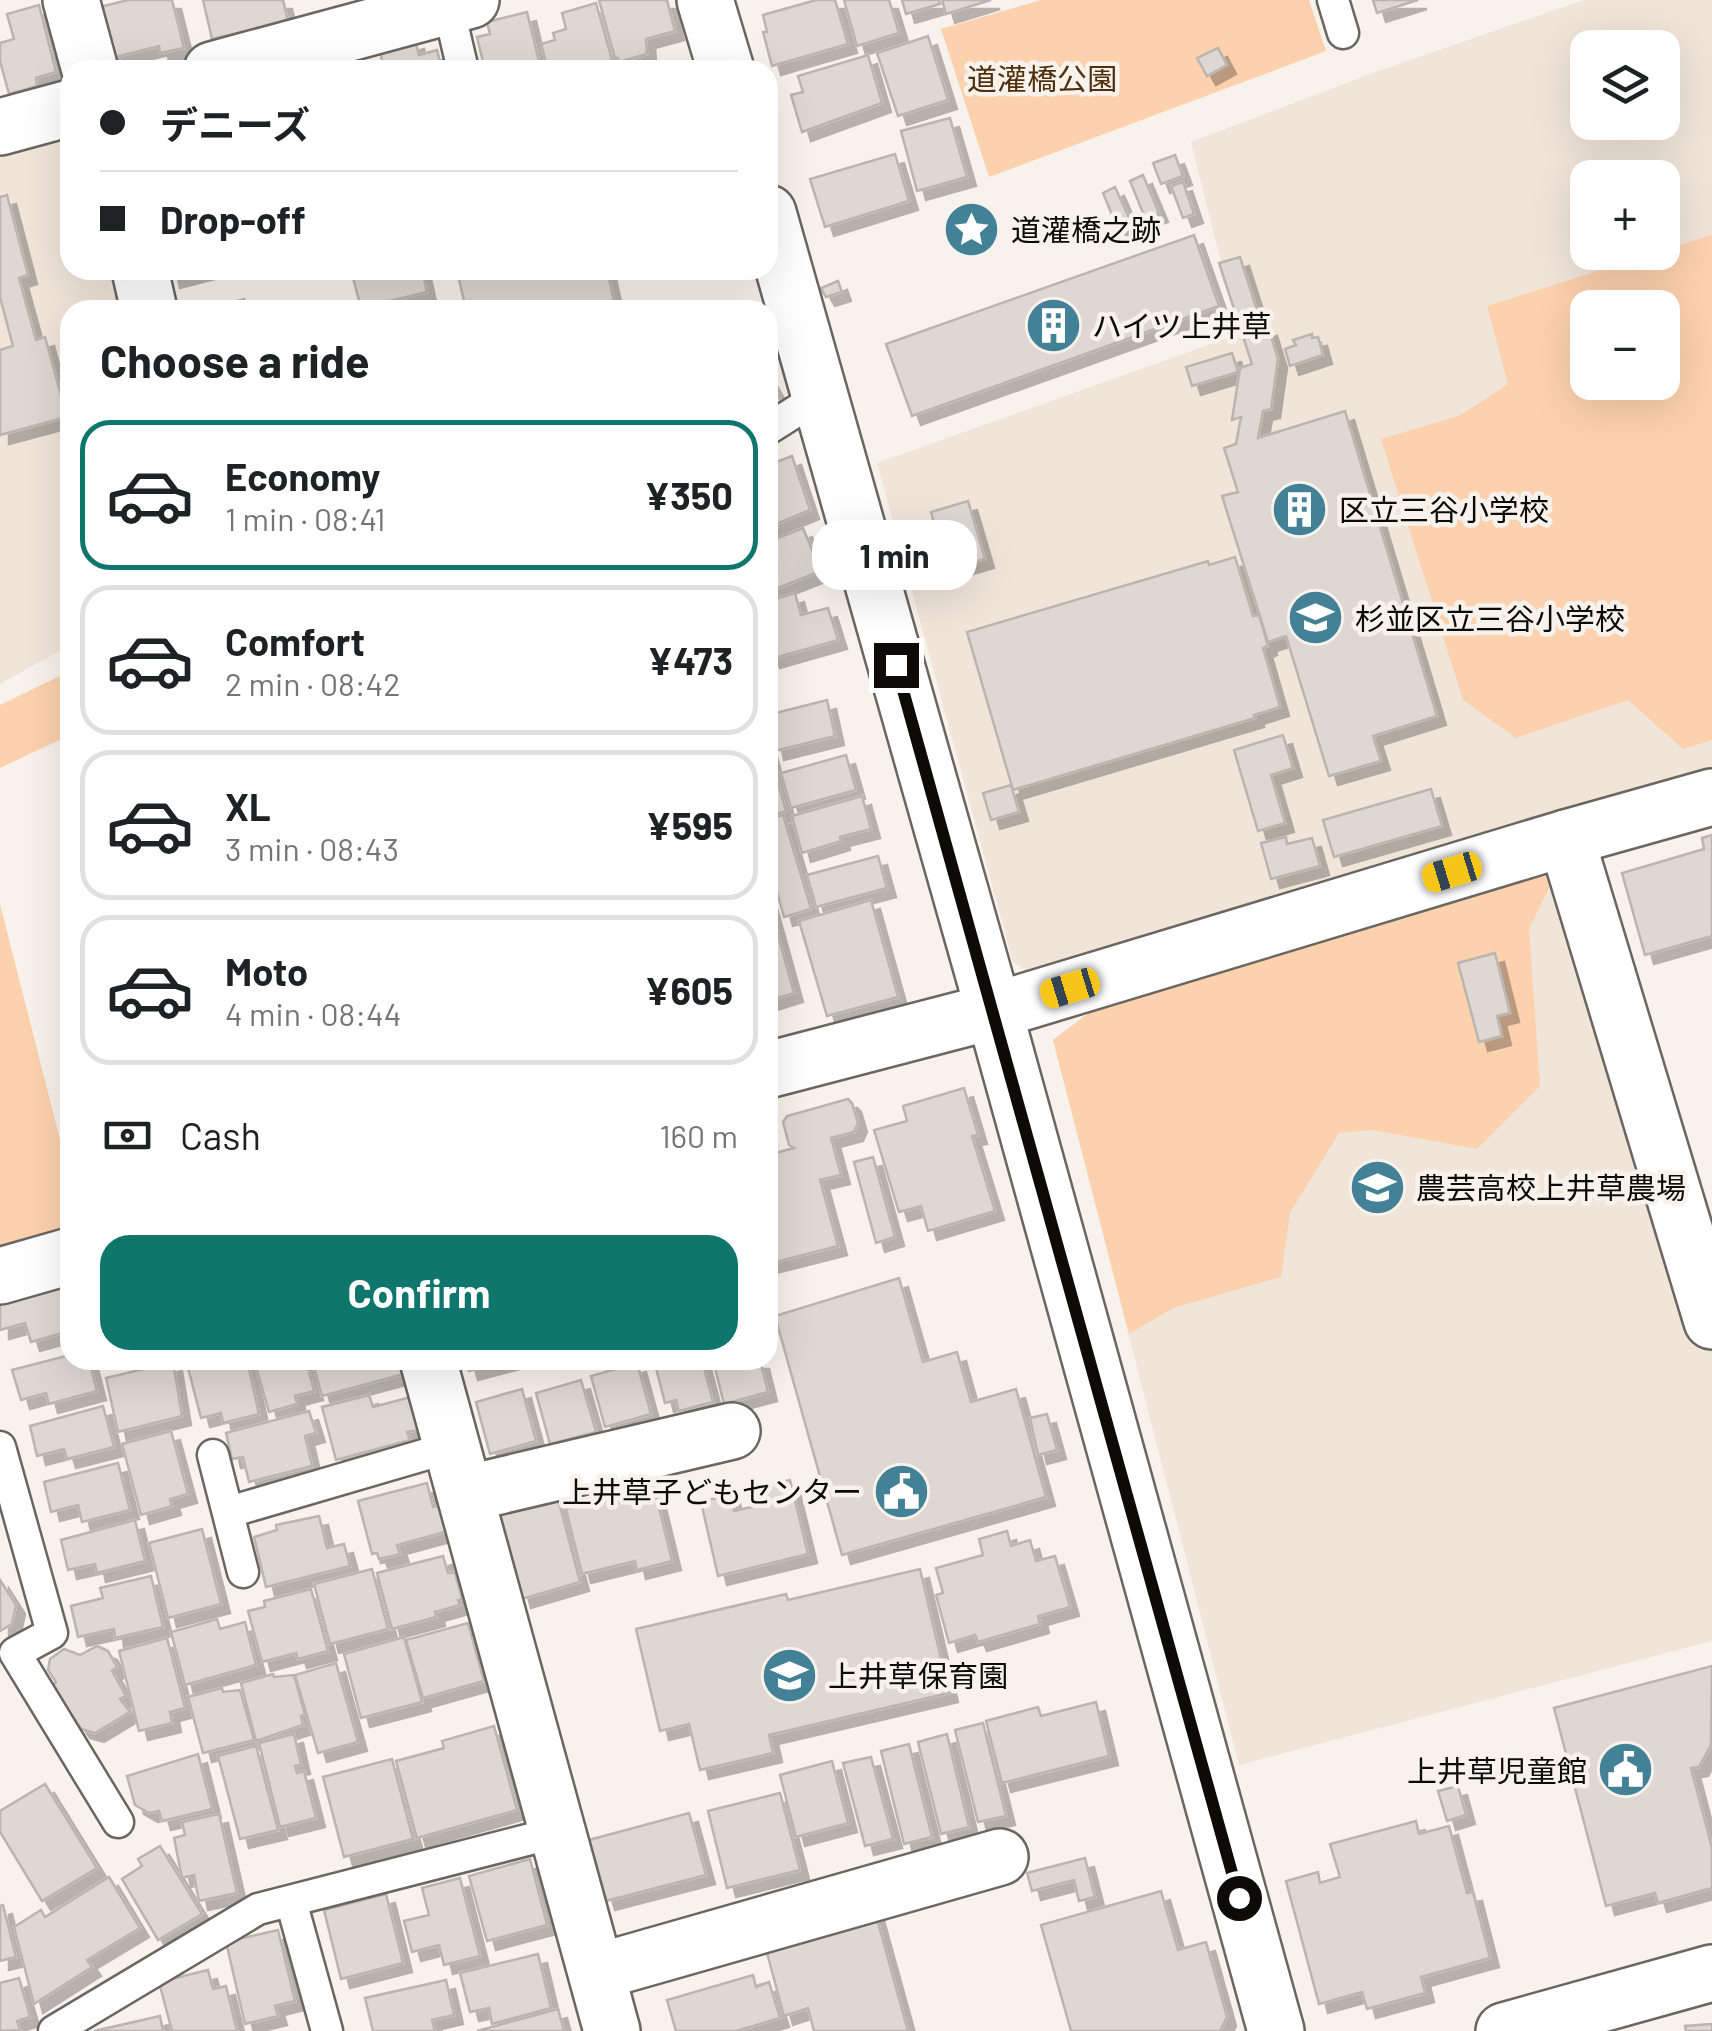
<!DOCTYPE html>
<html lang="en">
<head>
<meta charset="utf-8">
<style>
	:root { --surface:#fff; --page:#f6f6f6; --text:#202124; --muted:#757577; --line:#e0e0e0; --accent:#0f766e }
	body { margin:0; font-family:Barlow,"Noto Sans JP",sans-serif; background:var(--page); color:var(--text); height:100vh; display:flex; flex-direction:column; font-size:38px; white-space:nowrap }
	* { box-sizing:border-box; margin:0 }
	p { font-size:32px; color:var(--muted) }
	.icon { flex:none; width:55px; height:55px; fill:none; stroke:currentColor; stroke-width:2; stroke-linecap:round; stroke-linejoin:round }
	.map { position:relative; flex:1; overflow:hidden }
	.sheet { position:absolute; left:60px; top:300px; width:718px; height:1070px; display:flex; flex-direction:column; background:var(--surface); border-radius:30px; box-shadow:0 10px 40px #0002 }
	.sheet>* { flex:none }
	.guide { position:absolute; left:60px; top:60px; width:718px; height:220px; border-radius:30px; box-shadow:0 10px 40px #0002; display:grid; align-content:center; height:220px; padding:0 40px; background:var(--surface) }
	.tools { position:absolute; left:1570px; top:30px; display:grid; gap:20px }
	.tools a { display:grid; place-items:center; width:110px; height:110px; border-radius:20px; background:var(--surface); box-shadow:0 10px 40px #0002; font-size:50px }
	.end { position:absolute; width:45px; height:45px; margin:-22px; border:12px solid #0d0b09; background:#fff; box-shadow:0 0 0 5px #fff }
	.from { border-radius:50% }
	.bubble { position:absolute; height:70px; border-radius:30px; background:var(--surface); box-shadow:0 10px 40px #0002; font-size:32px; font-weight:700; line-height:70px; text-align:center }
	.car { position:absolute; width:30px; height:60px; margin:-30px -15px; border-radius:12px; box-shadow:0 0 8px 2px #0007; background:linear-gradient(#f5c518 24%,#345 0 40%,#f5c518 0 76%,#345 0 86%,#f5c518 0) }
	.guide b { display:flex; align-items:center; gap:35px; height:95px; font-size:38px }
	.guide b+b { border-top:2px solid var(--line) }
	.guide i { width:25px; height:25px; background:var(--text) }
	ul { padding:0; list-style:none }
	li { display:flex; align-items:center; gap:30px; height:150px; margin:0 20px 15px; padding:0 20px; border:5px solid var(--line); border-radius:30px }
	li div { flex:1 }
	li b { display:block; font-size:38px }
	li em { font-style:normal; font-weight:700 }
	li.active { border-color:var(--accent) }
	li>.icon { width:90px; height:90px; stroke-width:1.5 }
	h2 { padding:0 40px; font-size:45px; line-height:120px }
	.pay { display:flex; align-items:center; gap:25px; height:110px; padding:0 40px; font-size:38px }
	.pay p { margin-inline-start:auto }
	.cta { display:flex; gap:20px; margin-top:auto; padding:20px 40px }
	.cta a { flex:1; height:115px; border-radius:30px; background:var(--accent); color:#fff; font-size:40px; font-weight:700; line-height:115px; text-align:center }
	.map>svg:first-child { display:block }
</style>
</head>
<body>
<div class="map">
<svg width="1712" height="2031" viewBox="0 0 1712 2031">
	<defs>
		<filter id="shadow"><feDropShadow dx="9" dy="9" stdDeviation="0" flood-color="#0004"/></filter>
	</defs>
	<rect width="100%" height="100%" fill="#f8f2ec"/>
	<g fill="#f1e5da" fill-rule="evenodd">
		<path d="M1584,0H1712V774L1035,978L1013,962L877,463L1239,334L1191,142L1381,70ZM1588,48H1662V122H1588ZM1588,178H1662V252H1588ZM1588,308H1662V382H1588Z"/>
		<polygon points="70,140 70,270 116,270 125,310 70,310 70,645 0,684 0,158"/>
		<polygon points="1564,856 1712,1350 1712,1641 1239,1765 1053,1040"/>
	</g>
	<g fill="#fcd1ad" fill-rule="evenodd">
		<polygon points="1041,0 1309,0 1326,51 989,177 941,29"/>
		<path d="M1712,235V740L1683,749L1628,700L1516,738L1463,700L1381,439L1461,415L1508,384L1487,306ZM1588,308H1662V382H1588Z"/>
		<polygon points="70,671 70,735 0,768 0,705"/>
		<polygon points="1556,874 1529,929 1540,1086 1477,1149 1373,1130 1339,1133 1290,1213 1281,1277 1173,1308 1129,1334 1053,1040 1107,999 1457,896"/>
		<polygon points="0,904 70,1179 70,1233 0,1253"/>
	</g>
	<g fill="#ded7d2" stroke="#bbb5b0" stroke-width="2.5" filter="url(#shadow)">
		<polygon points="128,0 172,0 184,48 160,53 159,46 112,58 100,7"/>
		<polygon points="203,0 283,0 288,21 212,39"/>
		<polygon points="599,0 667,0 675,31 646,39 647,54 619,62 618,58 615,58"/>
		<polygon points="816,0 835,0 848,44 772,66 763,32 767,32 763,15"/>
		<polygon points="844,0 889,0 899,33 857,46"/>
		<polygon points="902,0 939,0 940,4 906,14"/>
		<polygon points="942,0 991,0 946,14"/>
		<polygon points="1373,0 1418,0 1377,13"/>
		<polygon points="596,3 614,67 548,70 541,44 555,40 553,33 566,29 562,13"/>
		<polygon points="39,5 56,72 36,78 37,86 9,94 0,61 0,43 14,39 7,14"/>
		<polygon points="527,12 541,70 485,70 477,37 490,34 487,22"/>
		<polygon points="928,36 948,100 898,116 877,53"/>
		<polygon points="415,40 419,55 437,50 442,70 384,70 380,51"/>
		<polygon points="1218,48 1227,65 1207,76 1197,58"/>
		<polygon points="868,55 882,103 802,132 791,95 803,92 798,76"/>
		<polygon points="354,62 356,70 325,70"/>
		<polygon points="950,118 967,177 917,191 901,131"/>
		<polygon points="895,154 909,201 825,227 810,179"/>
		<polygon points="1175,155 1183,176 1161,184 1153,163"/>
		<polygon points="1143,175 1159,213 1145,218 1130,181"/>
		<polygon points="1183,182 1194,214 1183,218 1171,186"/>
		<polygon points="1115,187 1131,222 1117,227 1103,193"/>
		<polygon points="7,195 28,275 19,278 36,340 45,337 67,417 0,435 0,350 13,346 0,297 0,197"/>
		<polygon points="1194,235 1219,306 912,416 886,344"/>
		<polygon points="1240,257 1263,329 1268,327 1278,359 1271,409 1263,411 1258,438 1345,411 1437,716 1373,736 1381,761 1329,776 1286,636 1268,642 1222,496 1238,492 1224,448 1236,444 1241,417 1232,420 1240,368 1252,364 1219,263"/>
		<polygon points="169,270 206,270 171,279"/>
		<polygon points="351,270 422,270 427,292 361,308"/>
		<polygon points="457,270 607,270 616,310 426,310 464,301"/>
		<polygon points="838,281 842,292 826,297 821,288"/>
		<polygon points="244,299 247,310 206,310"/>
		<polygon points="1312,334 1312,338 1318,337 1323,355 1290,366 1285,349 1296,345 1293,340"/>
		<polygon points="1232,353 1238,372 1192,386 1186,367"/>
		<polygon points="768,377 782,402 768,410"/>
		<polygon points="792,456 810,510 776,524 777,528 768,531 768,465"/>
		<polygon points="968,501 985,559 947,570 931,512"/>
		<polygon points="803,528 821,571 768,592 768,542"/>
		<polygon points="1235,557 1253,616 1259,615 1268,646 1263,648 1280,707 1254,715 1255,718 1013,790 967,632 1208,561 1209,565"/>
		<polygon points="795,593 801,615 828,608 838,640 771,659 768,651 768,601"/>
		<polygon points="827,700 835,736 775,751 768,715"/>
		<polygon points="1283,735 1293,768 1271,775 1285,823 1258,831 1234,750"/>
		<polygon points="768,748 786,811 768,817"/>
		<polygon points="846,755 856,790 791,808 781,773"/>
		<polygon points="1011,785 1019,812 991,820 983,793"/>
		<polygon points="1431,789 1442,826 1334,857 1323,820"/>
		<polygon points="862,796 871,829 840,837 841,841 802,853 792,816"/>
		<polygon points="783,815 811,909 784,917 768,860 768,820"/>
		<polygon points="1712,835 1712,936 1645,955 1622,873 1704,849 1702,838"/>
		<polygon points="1286,837 1287,844 1312,838 1320,866 1271,879 1261,843"/>
		<polygon points="878,856 887,888 816,907 807,875"/>
		<polygon points="768,899 794,993 768,1001"/>
		<polygon points="871,900 898,997 827,1016 799,921"/>
		<polygon points="1495,953 1510,1013 1497,1016 1502,1036 1479,1042 1458,963"/>
		<polygon points="964,1088 978,1135 972,1136 995,1211 928,1231 921,1206 899,1212 874,1130 907,1121 903,1106"/>
		<polygon points="848,1099 852,1103 858,1123 854,1132 831,1138 841,1175 820,1180 838,1246 768,1264 768,1155 794,1148 789,1145 783,1122 787,1116"/>
		<polygon points="873,1157 895,1237 876,1243 854,1162"/>
		<polygon points="899,1278 923,1362 957,1352 971,1402 1016,1389 1046,1497 842,1555 775,1316"/>
		<polygon points="67,1279 70,1331 31,1342 25,1323 0,1330 0,1296"/>
		<polygon points="70,1355 70,1360 89,1360 97,1391 49,1404 46,1393 21,1400 12,1370"/>
		<polygon points="186,1360 247,1360 259,1414 223,1423 221,1413 201,1418"/>
		<polygon points="254,1360 306,1360 314,1391 295,1396 297,1404 269,1412"/>
		<polygon points="312,1360 400,1360 404,1374 322,1396"/>
		<polygon points="466,1360 511,1360 469,1371"/>
		<polygon points="654,1360 702,1360 713,1402 679,1411 676,1400 665,1403"/>
		<polygon points="713,1360 760,1360 768,1392 724,1404"/>
		<polygon points="173,1362 182,1416 118,1432 106,1378"/>
		<polygon points="637,1363 651,1414 605,1427 591,1376"/>
		<polygon points="581,1380 596,1432 550,1444 536,1393"/>
		<polygon points="522,1389 536,1441 490,1454 476,1402"/>
		<polygon points="369,1395 373,1407 411,1397 419,1430 407,1432 410,1440 336,1460 322,1407"/>
		<polygon points="103,1406 114,1447 67,1459 64,1449 37,1456 30,1426"/>
		<polygon points="309,1411 316,1433 305,1436 312,1466 249,1482 243,1457 232,1459 226,1433"/>
		<polygon points="1047,1414 1057,1450 1038,1455 1030,1418"/>
		<polygon points="171,1431 188,1494 170,1499 172,1506 141,1515 122,1444"/>
		<polygon points="118,1463 130,1510 82,1522 78,1505 51,1512 44,1482"/>
		<polygon points="790,1480 808,1554 718,1576 701,1502 731,1494 734,1511 760,1505 756,1488"/>
		<polygon points="427,1483 433,1507 441,1505 448,1531 397,1545 400,1554 379,1559 377,1553 372,1554 358,1501"/>
		<polygon points="654,1487 672,1561 637,1570 635,1561 582,1574 566,1509"/>
		<polygon points="557,1495 580,1582 522,1599 498,1511"/>
		<polygon points="319,1516 327,1548 344,1544 350,1566 266,1587 254,1537 277,1530 276,1525"/>
		<polygon points="135,1520 145,1561 97,1573 95,1564 68,1570 61,1540"/>
		<polygon points="202,1529 221,1604 168,1618 149,1543"/>
		<polygon points="1007,1531 1011,1546 1030,1540 1036,1561 1055,1556 1070,1607 1038,1616 1040,1624 978,1642 975,1635 949,1643 936,1595 943,1593 936,1568 983,1555 979,1539"/>
		<polygon points="443,1556 448,1573 455,1573 462,1599 458,1600 460,1605 435,1612 436,1617 392,1629 377,1573"/>
		<polygon points="372,1569 388,1629 330,1644 314,1584"/>
		<polygon points="920,1569 949,1693 769,1735 773,1753 700,1770 689,1724 660,1731 636,1629 786,1594 788,1600"/>
		<polygon points="151,1576 163,1627 115,1638 114,1629 78,1637 71,1606 103,1598 100,1588"/>
		<polygon points="0,1580 16,1605 12,1624 0,1631"/>
		<polygon points="311,1589 328,1651 298,1659 296,1653 262,1662 248,1611 265,1607 264,1601"/>
		<polygon points="217,1619 220,1629 245,1622 256,1665 185,1685 171,1632"/>
		<polygon points="468,1623 484,1681 423,1698 406,1640"/>
		<polygon points="404,1637 422,1702 361,1718 344,1654"/>
		<polygon points="167,1638 185,1708 170,1712 172,1723 139,1731 119,1651"/>
		<polygon points="97,1646 108,1651 117,1667 112,1671 126,1696 120,1699 130,1712 95,1733 81,1729 52,1686 56,1682 48,1670 50,1659 64,1649 80,1655"/>
		<polygon points="336,1663 358,1742 318,1753 295,1675"/>
		<polygon points="1712,1666 1711,1745 1699,1767 1691,1768 1712,1848 1712,1888 1658,1903 1655,1893 1606,1906 1554,1708"/>
		<polygon points="273,1674 274,1677 294,1675 305,1715 301,1716 303,1725 256,1741 241,1683"/>
		<polygon points="222,1688 223,1692 240,1690 254,1740 203,1753 188,1697"/>
		<polygon points="1096,1702 1109,1756 1002,1783 986,1721 1038,1707 1041,1716"/>
		<polygon points="983,1723 1006,1816 978,1822 955,1730"/>
		<polygon points="494,1726 517,1810 417,1838 396,1761 444,1748 442,1741"/>
		<polygon points="294,1734 301,1765 295,1766 297,1773 304,1771 316,1818 280,1827 259,1743"/>
		<polygon points="947,1734 969,1827 941,1834 918,1742"/>
		<polygon points="909,1744 932,1837 904,1844 881,1751"/>
		<polygon points="256,1746 278,1830 240,1839 218,1756"/>
		<polygon points="198,1754 212,1809 162,1821 159,1811 149,1813 135,1805 127,1776"/>
		<polygon points="871,1757 893,1839 865,1846 843,1763"/>
		<polygon points="392,1759 413,1839 344,1857 323,1777"/>
		<polygon points="832,1761 848,1823 796,1837 780,1775"/>
		<polygon points="45,1784 97,1868 42,1901 0,1832 0,1811"/>
		<polygon points="1458,1786 1466,1815 1447,1821 1438,1791"/>
		<polygon points="780,1793 800,1870 727,1888 708,1811"/>
		<polygon points="689,1813 706,1875 606,1901 589,1840"/>
		<polygon points="219,1814 237,1893 199,1901 194,1875 182,1878 174,1838 185,1835 182,1822"/>
		<polygon points="1416,1821 1419,1834 1449,1826 1467,1893 1473,1892 1490,1958 1421,1977 1425,1993 1367,2009 1362,1992 1319,2004 1286,1881 1318,1872 1320,1883 1340,1877 1330,1844"/>
		<polygon points="160,1846 202,1914 158,1940 122,1879 142,1866 138,1859"/>
		<polygon points="1085,1858 1095,1897 1079,1901 1074,1880 1032,1891 1027,1873"/>
		<polygon points="530,1859 547,1925 487,1941 469,1876"/>
		<polygon points="109,1877 140,1928 87,1960 92,1967 34,2004 14,1927 41,1910 45,1917"/>
		<polygon points="460,1878 480,1956 444,1965 439,1945 412,1952 404,1921 429,1915 422,1888"/>
		<polygon points="1161,1891 1178,1950 1206,1942 1227,2017 1220,2031 1071,2031 1041,1925"/>
		<polygon points="386,1894 403,1963 341,1979 324,1910"/>
		<polygon points="3,1905 16,1957 0,1961 0,1906"/>
		<polygon points="874,1908 908,2031 814,2031 808,2008 784,2016 763,1938"/>
		<polygon points="278,1930 295,2001 275,2006 278,2016 245,2024 226,1942"/>
		<polygon points="538,1954 551,2008 492,2024 489,2008 470,2012 460,1973"/>
		<polygon points="208,1970 213,1989 226,1986 237,2031 172,2031 159,1982"/>
		<polygon points="753,1975 756,1987 769,1982 780,2018 736,2031 676,2031 667,2000"/>
		<polygon points="19,1978 30,2017 17,2021 20,2030 0,2031 0,1983"/>
		<polygon points="446,1980 454,2015 432,2020 435,2031 373,2031 365,1998"/>
		<polygon points="558,2009 564,2031 477,2031"/>
		<polygon points="160,2016 163,2031 94,2031"/>
		<polygon points="1712,2024 1712,2031 1686,2031 1685,2026"/>
	</g>
	<g fill="none" stroke-linecap="round" stroke-linejoin="round">
		<defs>
			<g id="service">
				<polyline points="1333,0 1343,33"/>
				<polyline points="448,6 463,70"/>
				<polyline points="768,429 820,396"/>
				<polyline points="0,1447 52,1633 15,1653 118,1822"/>
				<polyline points="213,1455 243,1572"/>
				<polyline points="229,1512 451,1447"/>
				<polyline points="291,1901 327,2031"/>
				<polyline points="54,2031 258,1909 558,1832"/>
			</g>
			<g id="minor">
				<polyline points="71,0 90,70"/>
				<polyline points="212,70 471,0"/>
				<polyline points="0,127 70,108"/>
				<polyline points="140,270 149,310"/>
				<polyline points="1566,838 1712,1321"/>
				<polyline points="768,1070 994,1011 1566,838 1712,797"/>
				<polyline points="0,1276 70,1256"/>
				<polyline points="428,1360 612,2031"/>
				<polyline points="465,1494 732,1431"/>
				<polyline points="597,1972 1000,1857"/>
			</g>
			<g id="tertiary">
				<polyline points="705,0 726,70"/>
				<polyline points="768,213 994,1011 1276,2031"/>
			</g>
			<polyline id="secondary" points="1504,2031 1712,1973"/>
		</defs>
		<use href="#service" stroke="#6c6661" stroke-width="35"/>
		<use href="#minor" stroke="#6c6661" stroke-width="60"/>
		<use href="#tertiary" stroke="#6c6661" stroke-width="60"/>
		<use href="#secondary" stroke="#6c6661" stroke-width="60"/>
		<use href="#service" stroke="#fff" stroke-width="30"/>
		<use href="#minor" stroke="#fff" stroke-width="55"/>
		<use href="#tertiary" stroke="#fff" stroke-width="55"/>
		<use href="#secondary" stroke="#fff" stroke-width="55"/>
	</g>
	<g fill="none" stroke-linecap="round" stroke-linejoin="round">
		<polyline stroke="#0d0b09" stroke-width="12" points="896,665 1239,1898"/>
	</g>
	<defs>
		<symbol id="sight-disc" viewBox="-11 -11 22 22"><circle r="9.5" fill="#428196" stroke="#f8f2ec"/><path d="M0-6L1.8-2.2L6-1.7L2.9 1.2L3.7 5.4L0 3.3L-3.7 5.4L-2.9 1.2L-6-1.7L-1.8-2.2Z" fill="#fff"/></symbol>
		<symbol id="building-disc" viewBox="-11 -11 22 22"><circle r="9.5" fill="#428196" stroke="#f8f2ec"/><path d="M-4-6H4V6H1V3H-1V6H-4ZM-2.5-4.3h1.7v1.8h-1.7ZM.8-4.3h1.7v1.8H.8ZM-2.5-1h1.7V.8h-1.7ZM.8-1h1.7V.8H.8Z" fill="#fff"/></symbol>
		<symbol id="school-disc" viewBox="-11 -11 22 22"><circle r="9.5" fill="#428196" stroke="#f8f2ec"/><path d="M0-5L7-2L0 1L-7-2ZM-4 1L0 2.5L4 1V4Q0 6-4 4Z" fill="#fff"/></symbol>
		<symbol id="civic-disc" viewBox="-11 -11 22 22"><circle r="9.5" fill="#428196" stroke="#f8f2ec"/><path d="M-.6-6.5H3V-4.5H.6V-3L4-1V1h2V6H-6V1h2V-1L-.6-3ZM-1.2 2.5V6h2.4V2.5Z" fill="#fff"/></symbol>
	</defs>
	<g fill-rule="evenodd">
		<use href="#sight-disc" x="940" y="198" width="63" height="63"/>
		<use href="#building-disc" x="1022" y="294" width="63" height="63"/>
		<use href="#building-disc" x="1268" y="478" width="63" height="63"/>
		<use href="#school-disc" x="1284" y="586" width="63" height="63"/>
		<use href="#school-disc" x="1346" y="1156" width="63" height="63"/>
		<use href="#civic-disc" x="870" y="1460" width="63" height="63"/>
		<use href="#school-disc" x="758" y="1644" width="63" height="63"/>
		<use href="#civic-disc" x="1594" y="1738" width="63" height="63"/>
	</g>
	<g text-anchor="middle" dominant-baseline="central" stroke-width="9" stroke-linejoin="round" paint-order="stroke">
		<g font-size="30" fill="#51300e" stroke="#f8f2ec">
			<text x="1042" y="78">道灌橋公園</text>
		</g>
		<g font-size="30" fill="#0d0b09" stroke="#f8f2ec" text-anchor="start">
			<text x="1011" y="229">道灌橋之跡</text>
			<text x="1092" y="325">ハイツ上井草</text>
			<text x="1339" y="509">区立三谷小学校</text>
			<text x="1355" y="618">杉並区立三谷小学校</text>
			<text x="1416" y="1187">農芸高校上井草農場</text>
			<text x="862" y="1491" text-anchor="end">上井草子どもセンター</text>
			<text x="828" y="1675">上井草保育園</text>
			<text x="1587" y="1770" text-anchor="end">上井草児童館</text>
		</g>
	</g>
</svg>
<div class="tools">
<a><svg class="icon" aria-label="layers" viewBox="0 0 24 24"><path d="M12 4l9 5-9 5-9-5zM3 14l9 5 9-5"/></svg></a>
<a>+</a>
<a>−</a>
</div>
<i class="end from" style="left:1239px;top:1898px"></i>
<i class="end" style="left:896px;top:665px"></i>
<div class="bubble" style="left:812px;top:520px;width:165px">1 min</div>
<i class="car" style="left:1452px;top:872px;rotate:253deg"></i>
<i class="car" style="left:1070px;top:988px;rotate:253deg"></i>
<div class="guide">
<b><i class="from"></i>デニーズ</b>
<b><i></i>Drop-off</b>
</div>
<section class="sheet">
<h2>Choose a ride</h2>
<ul>
<li class="active"><svg class="icon" aria-label="car" viewBox="0 0 24 24"><path d="M5 17H2v-5l4-1 3-4h7l3 4 3 1v5h-3M9 17h6M6 11h13"/><circle cx="7" cy="17" r="2"/><circle cx="17" cy="17" r="2"/></svg><div><b>Economy</b><p>1 min · 08:41</p></div><em>¥350</em></li>
<li><svg class="icon" aria-label="car" viewBox="0 0 24 24"><path d="M5 17H2v-5l4-1 3-4h7l3 4 3 1v5h-3M9 17h6M6 11h13"/><circle cx="7" cy="17" r="2"/><circle cx="17" cy="17" r="2"/></svg><div><b>Comfort</b><p>2 min · 08:42</p></div><em>¥473</em></li>
<li><svg class="icon" aria-label="car" viewBox="0 0 24 24"><path d="M5 17H2v-5l4-1 3-4h7l3 4 3 1v5h-3M9 17h6M6 11h13"/><circle cx="7" cy="17" r="2"/><circle cx="17" cy="17" r="2"/></svg><div><b>XL</b><p>3 min · 08:43</p></div><em>¥595</em></li>
<li><svg class="icon" aria-label="car" viewBox="0 0 24 24"><path d="M5 17H2v-5l4-1 3-4h7l3 4 3 1v5h-3M9 17h6M6 11h13"/><circle cx="7" cy="17" r="2"/><circle cx="17" cy="17" r="2"/></svg><div><b>Moto</b><p>4 min · 08:44</p></div><em>¥605</em></li>
</ul>
<div class="pay"><svg class="icon" aria-label="cash" viewBox="0 0 24 24"><path d="M3 7h18v10H3z"/><circle cx="12" cy="12" r="2"/></svg>Cash<p>160 m</p></div>
<div class="cta"><a>Confirm</a></div>
</section>
</div>
</body>
</html>
